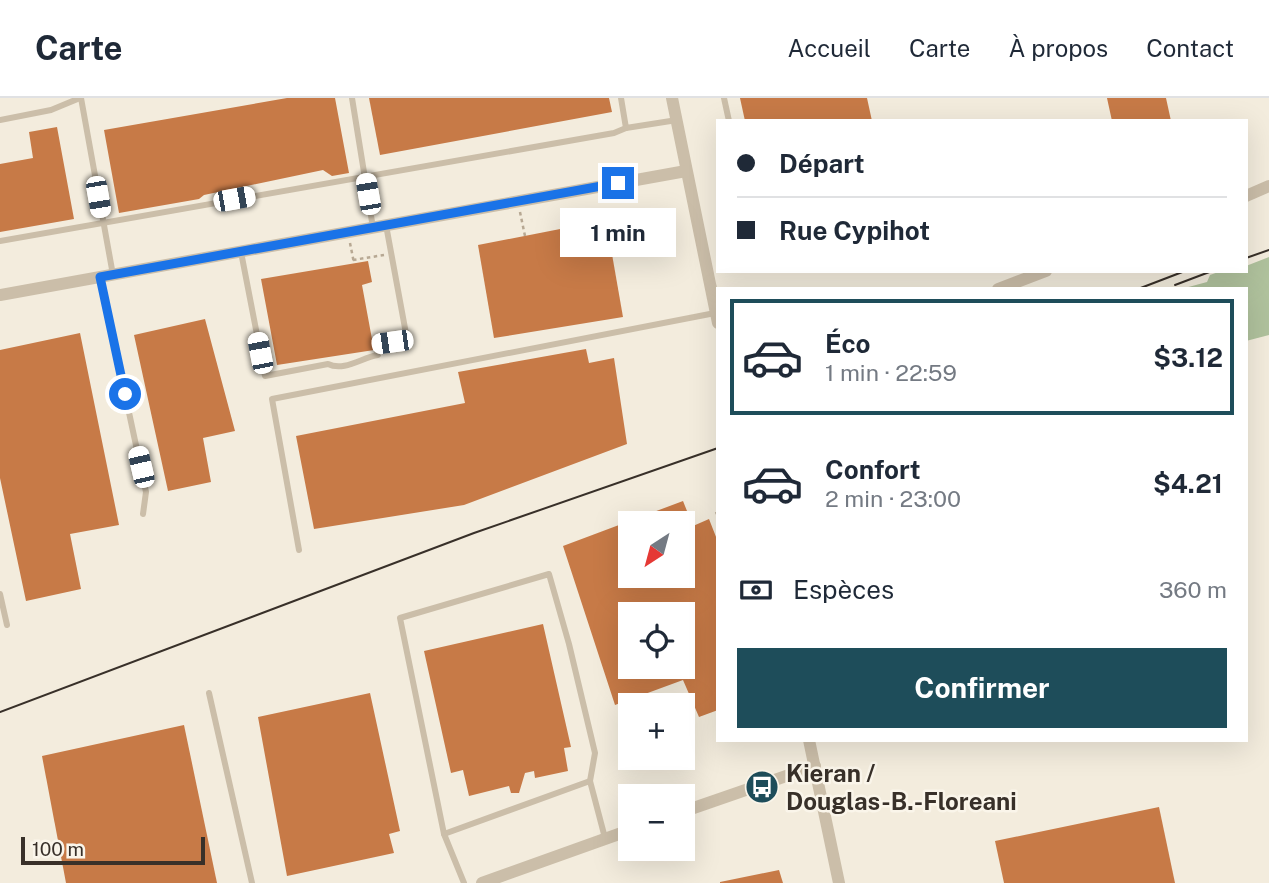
<!DOCTYPE html>
<html lang="fr">
<head>
<meta charset="utf-8">
<style>
	:root { --surface:#fff; --page:#f2f2f3; --text:#1f2937; --muted:#747a83; --line:#e0e1e3; --accent:#1e4d5a }
	body { margin:0; font-family:"Public Sans",sans-serif; background:var(--page); color:var(--text); height:100vh; display:flex; flex-direction:column; font-size:26px; white-space:nowrap }
	* { box-sizing:border-box; margin:0 }
	p { font-size:23px; color:var(--muted) }
	.icon { flex:none; width:38px; height:38px; fill:none; stroke:currentColor; stroke-width:2; stroke-linecap:round; stroke-linejoin:round }
	.map { position:relative; flex:1; overflow:hidden }
	.drawer { position:absolute; left:716px; top:189px; width:532px; height:455px; display:flex; flex-direction:column; background:var(--surface); border-radius:0px; box-shadow:0 7px 28px #0002 }
	.drawer>* { flex:none }
	.hud { position:absolute; left:716px; top:21px; width:532px; height:154px; border-radius:0px; box-shadow:0 7px 28px #0002; display:grid; align-content:center; height:154px; padding:0 21px; background:var(--surface) }
	.needle { width:46px; rotate:216deg }
	.fabs { position:absolute; left:618px; top:413px; display:grid; gap:14px }
	.fabs a { display:grid; place-items:center; width:77px; height:77px; border-radius:0px; background:var(--surface); box-shadow:0 7px 28px #0002; font-size:35px }
	.scale { position:absolute; left:21px; bottom:18px; width:184px; box-sizing:border-box; padding-left:7px; border:4px solid #383029; border-top:0; font-size:19px; line-height:24px; white-space:nowrap; color:#383029; -webkit-text-stroke:5px #faf5ea; paint-order:stroke }
	.end { position:absolute; width:32px; height:32px; margin:-16px; border:9px solid #1a73e8; background:#fff; box-shadow:0 0 0 4px #fff }
	.from { border-radius:50% }
	.bubble { position:absolute; height:49px; border-radius:0px; background:var(--surface); box-shadow:0 7px 28px #0002; font-size:23px; font-weight:700; line-height:49px; text-align:center }
	.car { position:absolute; width:21px; height:42px; margin:-21px -10px; border-radius:9px; box-shadow:0 0 5px 2px #0007; background:linear-gradient(#fff 24%,#345 0 40%,#fff 0 76%,#345 0 86%,#fff 0) }
	.hud b { display:flex; align-items:center; gap:24px; height:66px; font-size:26px }
	.hud b+b { border-top:2px solid var(--line) }
	.hud i { width:18px; height:18px; background:var(--text) }
	ul { padding:12px 0 0; list-style:none }
	li { display:flex; align-items:center; gap:21px; height:116px; margin:0 14px 10px; padding:0 7px; border:4px solid transparent; border-radius:0px }
	li div { flex:1 }
	li b { display:block; font-size:26px }
	li em { font-style:normal; font-weight:700 }
	li.current { border-color:var(--accent) }
	li>.icon { width:63px; height:63px; stroke-width:1.5 }
	.pay { display:flex; align-items:center; gap:18px; height:77px; padding:0 21px; font-size:26px }
	.pay p { margin-inline-start:auto }
	.action { display:flex; gap:14px; margin-top:auto; padding:14px 21px }
	.action a { flex:1; height:80px; border-radius:0px; background:var(--accent); color:#fff; font-size:28px; font-weight:700; line-height:80px; text-align:center }
	header { display:flex; align-items:center; gap:42px; box-sizing:border-box; height:98px; padding:0 35px; background:var(--surface); border-bottom:2px solid var(--line) }
	header strong { font-size:33px }
	nav { display:flex; gap:38px; margin-inline-start:auto; font-size:24px }
	.map>svg:first-child { display:block }
</style>
</head>
<body>
<header>
<strong>Carte</strong>
<nav><a>Accueil</a><a>Carte</a><a>À propos</a><a>Contact</a></nav>
</header>
<div class="map">
<svg width="1269" height="785" viewBox="0 0 1269 785">
	<rect width="100%" height="100%" fill="#f3ecdd"/>
	<polygon fill="#b0c29d" points="1269,159 1269,237 1246,243 1246,191 1181,191 1207,184 1210,177 1221,173 1246,173 1246,168"/>
	<g fill="#c77a47" fill-rule="evenodd">
		<polygon points="287,0 335,0 349,75 332,78 323,72 204,97 199,101 119,115 104,32"/>
		<polygon points="369,0 609,0 612,14 380,57"/>
		<polygon points="740,0 867,0 872,23 745,23"/>
		<polygon points="1107,0 1166,0 1171,23 1112,23"/>
		<polygon points="57,29 74,121 0,134 0,66 33,60 29,34"/>
		<polygon points="606,122 623,219 494,240 478,147"/>
		<polygon points="368,163 372,184 362,187 374,252 277,267 261,181"/>
		<polygon points="205,221 235,333 203,340 211,384 168,393 134,237"/>
		<polygon points="80,235 119,427 70,436 81,491 26,503 0,380 0,252"/>
		<polygon points="586,251 589,265 614,260 627,346 464,407 314,431 296,338 465,305 458,274"/>
		<path d="M683,403L693,428L709,421L718,444V612L699,619L683,582L615,607L563,448ZM630,425H682V478H630ZM630,516H682V569H630Z"/>
		<polygon points="543,526 571,649 564,650 568,673 535,680 534,673 525,675 519,695 511,695 509,688 469,698 463,672 451,675 424,553"/>
		<polygon points="370,595 400,733 389,736 394,755 287,778 258,619"/>
		<polygon points="184,627 217,785 66,785 42,658"/>
		<polygon points="1159,709 1175,785 1004,785 995,743"/>
		<polygon points="779,772 783,785 720,785 720,784"/>
	</g>
	<g fill="none" stroke-linecap="round" stroke-linejoin="round">
		<g stroke="#b7a893" stroke-width="2.5" stroke-dasharray="3.5 3.5" stroke-linecap="butt">
			<polyline points="520,114 525,138"/>
			<polyline points="350,145 354,165"/>
			<polyline points="353,162 384,157"/>
			<polyline points="716,414 718,418"/>
		</g>
		<g stroke="#cbbea9" stroke-width="6">
			<polyline points="81,0 113,177"/>
			<polyline points="352,0 373,130"/>
			<polyline points="621,0 626,30 677,22"/>
			<polyline points="724,0 729,23"/>
			<polyline points="0,22 51,12 80,0"/>
			<polyline points="0,143 614,35 626,30"/>
			<path d="M241,154L265,278L328,266C344,274 363,259 378,257L376,246L407,241L386,127"/>
			<polyline points="100,179 146,394 143,416"/>
			<polyline points="299,452 272,301 715,215"/>
			<polyline points="0,496 7,527"/>
			<polyline points="209,595 252,785"/>
			<polyline points="444,736 590,683"/>
			<polyline points="464,785 444,736 400,520 549,476 569,546 595,655 590,683 605,740"/>
		</g>
		<g stroke="#cbbea9" stroke-width="12">
			<polyline points="672,0 718,225"/>
			<polyline points="1246,98 1269,88"/>
			<polyline points="998,191 1046,173"/>
			<polyline points="0,197 686,73"/>
			<polyline points="809,642 839,785"/>
			<polyline points="682,714 815,668"/>
			<polyline points="482,785 630,732"/>
		</g>
		<g stroke="#383029" stroke-width="2">
			<polyline points="1246,160 1269,152"/>
			<polyline points="1175,187 1212,173"/>
			<polyline points="1138,191 1185,173"/>
			<polyline points="0,614 474,435 718,350"/>
		</g>
	</g>
	<g fill="none" stroke-linecap="round" stroke-linejoin="round">
		<polyline stroke="#1a73e8" stroke-width="9" points="125,296 100,179 618,85"/>
	</g>
	<defs>
		<symbol id="bus-disc" viewBox="-11 -11 22 22"><circle r="9.5" fill="#1e4d5a" stroke="#faf5ea"/><path d="M-5-6H5V4H4V6H2V4H-2V6H-4V4H-5ZM-3.5-4V0h7V-4ZM-3.5 1.2v1.5H-2V1.2ZM2 1.2v1.5H3.5V1.2Z" fill="#fff"/></symbol>
	</defs>
	<g fill-rule="evenodd">
		<use href="#bus-disc" x="743" y="670" width="38" height="38"/>
	</g>
	<g text-anchor="middle" dominant-baseline="central" stroke-width="5" stroke-linejoin="round" paint-order="stroke">
		<g font-size="24" font-weight="bold" fill="#383029" stroke="#faf5ea" text-anchor="start">
			<text x="786" y="675">Kieran /<tspan x="786" dy="28">Douglas-B.-Floreani</tspan></text>
		</g>
	</g>
</svg>
<div class="fabs">
<a><svg class="needle" viewBox="-14 -14 28 28"><path d="M0-13l5 13h-10z" fill="#e53935"/><path d="M0 13l5-13h-10z" fill="#747a83"/></svg></a>
<a><svg class="icon" aria-label="locate" viewBox="0 0 24 24"><circle cx="12" cy="12" r="6"/><path d="M12 2v4M12 18v4M2 12h4M18 12h4"/></svg></a>
<a>+</a>
<a>−</a>
</div>
<div class="scale">100 m</div>
<i class="end from" style="left:125px;top:296px"></i>
<i class="end" style="left:618px;top:85px"></i>
<div class="bubble" style="left:560px;top:110px;width:116px">1 min</div>
<i class="car" style="left:368px;top:96px;rotate:350deg"></i>
<i class="car" style="left:98px;top:99px;rotate:170deg"></i>
<i class="car" style="left:234px;top:101px;rotate:80deg"></i>
<i class="car" style="left:392px;top:244px;rotate:262deg"></i>
<i class="car" style="left:260px;top:255px;rotate:349deg"></i>
<i class="car" style="left:141px;top:369px;rotate:347deg"></i>
<div class="hud">
<b><i class="from"></i>Départ</b>
<b><i></i>Rue Cypihot</b>
</div>
<section class="drawer">
<ul>
<li class="current"><svg class="icon" aria-label="car" viewBox="0 0 24 24"><path d="M5 17H2v-5l4-1 3-4h7l3 4 3 1v5h-3M9 17h6M6 11h13"/><circle cx="7" cy="17" r="2"/><circle cx="17" cy="17" r="2"/></svg><div><b>Éco</b><p>1 min · 22:59</p></div><em>$3.12</em></li>
<li><svg class="icon" aria-label="car" viewBox="0 0 24 24"><path d="M5 17H2v-5l4-1 3-4h7l3 4 3 1v5h-3M9 17h6M6 11h13"/><circle cx="7" cy="17" r="2"/><circle cx="17" cy="17" r="2"/></svg><div><b>Confort</b><p>2 min · 23:00</p></div><em>$4.21</em></li>
</ul>
<div class="pay"><svg class="icon" aria-label="cash" viewBox="0 0 24 24"><path d="M3 7h18v10H3z"/><circle cx="12" cy="12" r="2"/></svg>Espèces<p>360 m</p></div>
<div class="action"><a>Confirmer</a></div>
</section>
</div>
</body>
</html>
